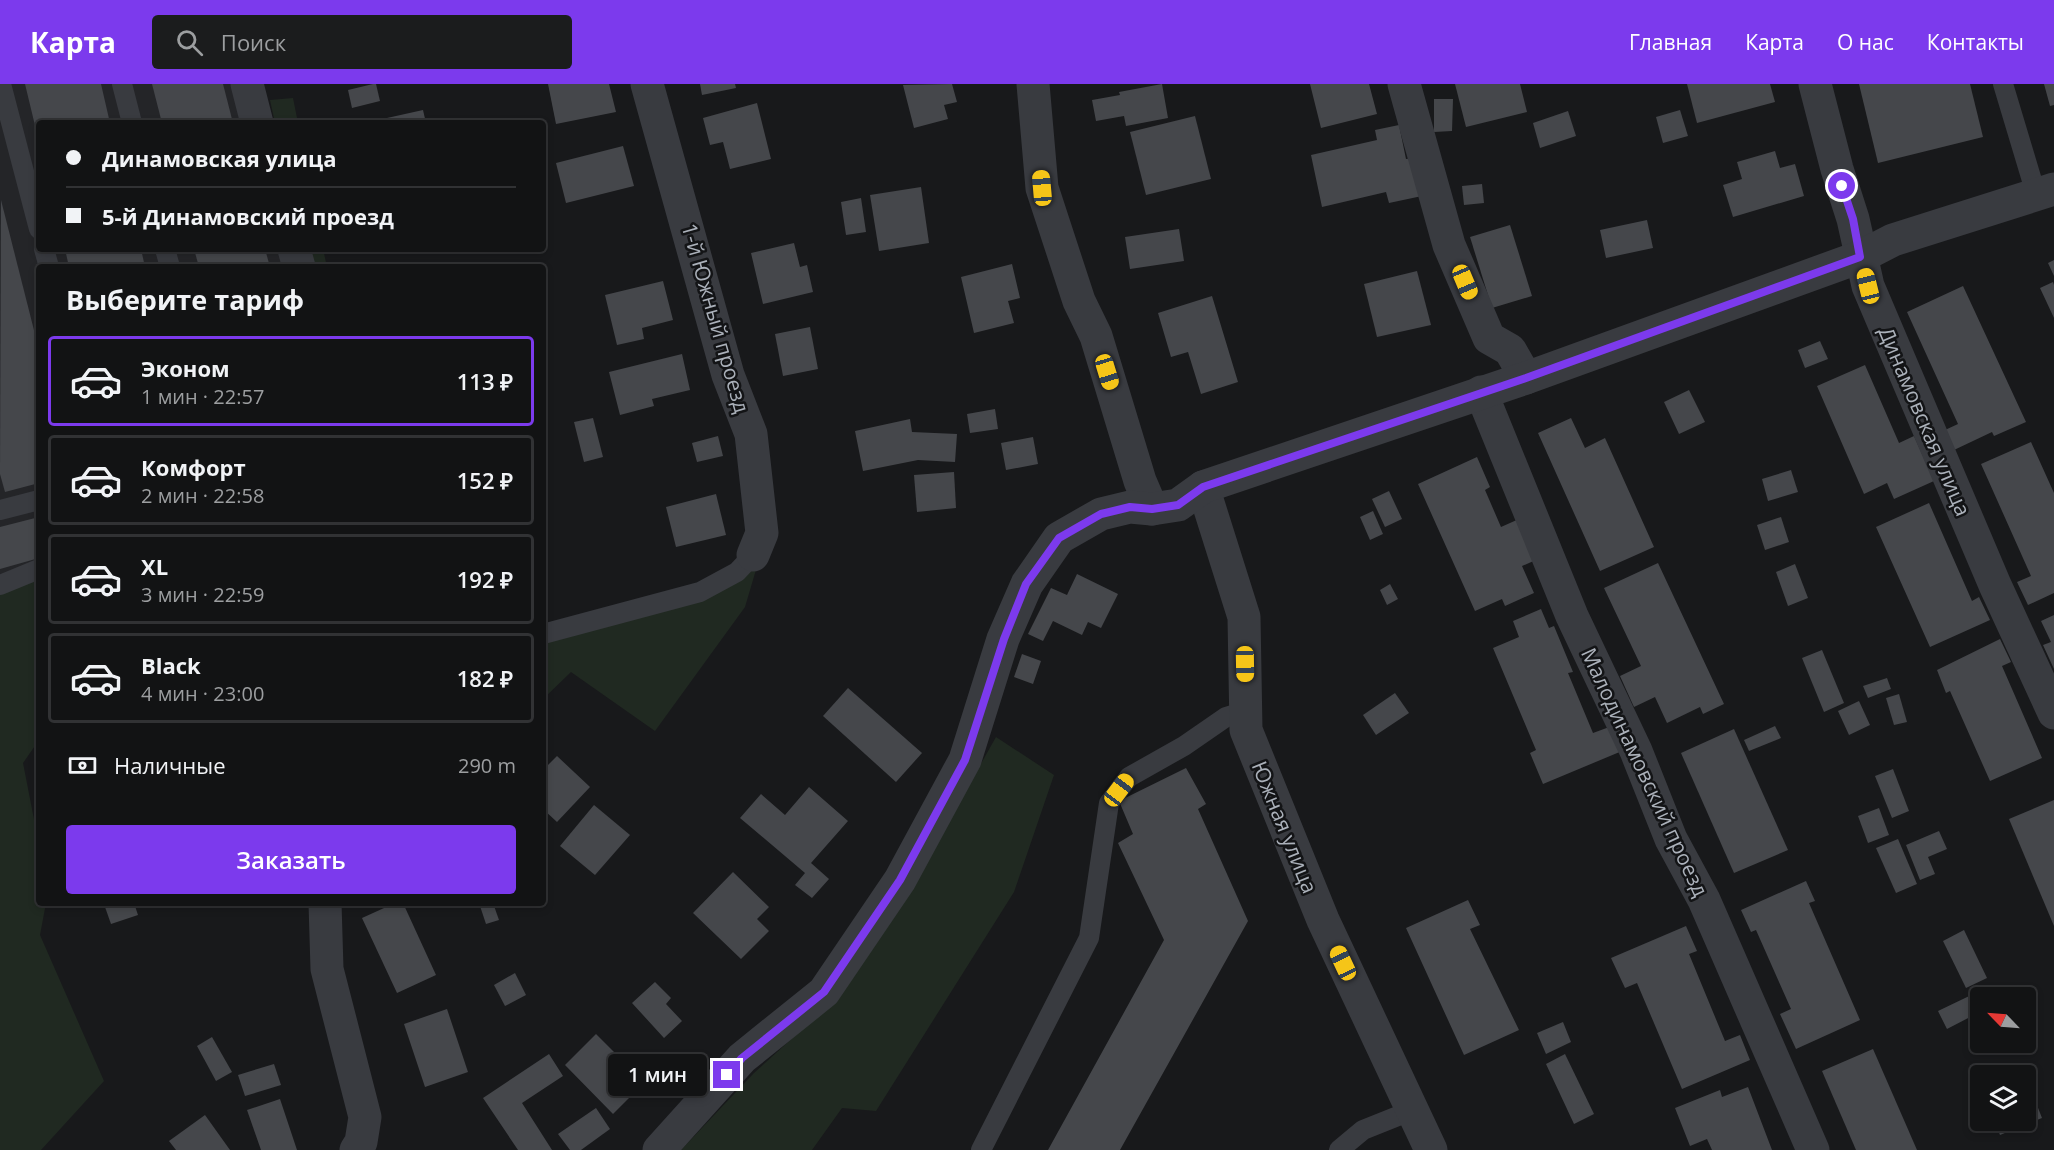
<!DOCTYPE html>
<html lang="ru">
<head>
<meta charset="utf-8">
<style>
	:root { --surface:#121314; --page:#1b1c1d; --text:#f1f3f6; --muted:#9c9ea0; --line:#313234; --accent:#7c3aed }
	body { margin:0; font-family:"Open Sans",sans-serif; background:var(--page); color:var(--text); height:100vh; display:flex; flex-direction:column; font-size:22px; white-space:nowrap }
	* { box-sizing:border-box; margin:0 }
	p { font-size:20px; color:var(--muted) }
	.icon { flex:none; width:33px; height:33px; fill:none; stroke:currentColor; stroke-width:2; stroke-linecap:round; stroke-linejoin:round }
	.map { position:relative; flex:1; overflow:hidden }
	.panel { position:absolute; left:36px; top:180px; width:510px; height:642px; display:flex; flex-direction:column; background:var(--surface); border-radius:6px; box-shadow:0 3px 9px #0003,0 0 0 2px var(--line) }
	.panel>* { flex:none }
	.hud { position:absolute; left:36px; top:36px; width:510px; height:132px; border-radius:6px; box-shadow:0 3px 9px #0003,0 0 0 2px var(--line); display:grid; align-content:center; height:132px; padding:0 30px; background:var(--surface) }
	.needle { width:39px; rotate:295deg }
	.buttons { position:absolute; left:1970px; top:903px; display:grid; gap:12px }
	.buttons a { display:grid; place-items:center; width:66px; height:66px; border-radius:6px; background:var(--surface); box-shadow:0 3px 9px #0003,0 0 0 2px var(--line); font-size:30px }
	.end { position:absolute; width:27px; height:27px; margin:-14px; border:8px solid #7c3aed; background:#fff; box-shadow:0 0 0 3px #fff }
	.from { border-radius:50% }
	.bubble { position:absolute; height:42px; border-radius:6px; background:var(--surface); box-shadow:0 3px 9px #0003,0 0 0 2px var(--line); font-size:20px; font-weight:600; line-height:42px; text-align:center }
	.car { position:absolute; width:18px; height:36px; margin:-18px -9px; border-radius:8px; box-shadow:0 0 4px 2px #0007; background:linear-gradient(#f5c518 24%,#345 0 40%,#f5c518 0 76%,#345 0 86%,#f5c518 0) }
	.hud b { display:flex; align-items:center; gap:21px; height:57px; font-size:22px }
	.hud b+b { border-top:2px solid var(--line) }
	.hud i { width:15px; height:15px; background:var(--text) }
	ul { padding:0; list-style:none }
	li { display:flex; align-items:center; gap:18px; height:90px; margin:0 12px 9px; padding:0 18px; border:3px solid var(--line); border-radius:6px }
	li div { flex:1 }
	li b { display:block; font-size:22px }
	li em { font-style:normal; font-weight:600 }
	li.current { border-color:var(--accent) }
	li>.icon { width:54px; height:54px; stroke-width:1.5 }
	h2 { padding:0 30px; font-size:27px; line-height:72px }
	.pay { display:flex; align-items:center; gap:15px; height:66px; padding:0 30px; font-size:22px }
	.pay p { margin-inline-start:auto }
	.action { display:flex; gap:12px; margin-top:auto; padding:12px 30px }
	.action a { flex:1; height:69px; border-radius:6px; background:var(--accent); color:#fff; font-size:24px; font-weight:600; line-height:69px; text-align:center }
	header { display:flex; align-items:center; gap:36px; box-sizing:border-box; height:84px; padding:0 30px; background:var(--accent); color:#fff }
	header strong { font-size:28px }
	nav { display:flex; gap:33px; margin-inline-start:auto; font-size:21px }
	.search { width:420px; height:54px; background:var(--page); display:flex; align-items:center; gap:15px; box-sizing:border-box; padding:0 21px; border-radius:6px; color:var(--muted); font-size:22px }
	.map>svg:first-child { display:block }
</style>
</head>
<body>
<header>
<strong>Карта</strong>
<div class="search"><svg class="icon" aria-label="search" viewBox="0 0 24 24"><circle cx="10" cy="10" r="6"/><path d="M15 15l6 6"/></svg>Поиск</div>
<nav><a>Главная</a><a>Карта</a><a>О нас</a><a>Контакты</a></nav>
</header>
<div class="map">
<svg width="2054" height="1066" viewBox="0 0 2054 1066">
	<rect width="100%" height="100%" fill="#18191b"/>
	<polygon fill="#242528" points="0,0 239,0 250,39 39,39 39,165 282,165 287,183 39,183 39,494 0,509"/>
	<g fill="#202921">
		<polygon points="293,14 298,39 275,39 270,16"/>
		<polygon points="302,165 323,165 327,183 307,183"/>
		<polygon points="758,479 745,523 655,647 571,588 543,615 543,543 663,513"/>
		<polygon points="39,494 39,656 23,679 39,761 39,819 46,819 40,851 104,997 41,1066 0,1066 0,509"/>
		<polygon points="996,653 1054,691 1014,808 876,1027 842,1024 812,1066 681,1066 754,989 833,917 910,806"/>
	</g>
	<g fill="#45474b">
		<polygon points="25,0 101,0 110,39 39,39 38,54"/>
		<polygon points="152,0 223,0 233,39 162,39"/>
		<polygon points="373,0 376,0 380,17 352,24 348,6"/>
		<polygon points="548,0 609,0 616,28 556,40"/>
		<polygon points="700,0 735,0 736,4 702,11"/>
		<polygon points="952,0 957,18 944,21 948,35 914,44 903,1"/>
		<polygon points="1162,0 1168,34 1126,42 1124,32 1096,37 1092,16 1120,11 1119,8"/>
		<polygon points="1310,0 1369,0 1377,30 1321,44"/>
		<polygon points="1455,0 1520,0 1527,28 1466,43"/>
		<polygon points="1687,0 1770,0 1775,18 1697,39"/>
		<polygon points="1859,0 1970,0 1983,53 1878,79"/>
		<polygon points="2044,0 2054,0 2054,21 2050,22"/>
		<polygon points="1434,15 1453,15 1452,47 1434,48"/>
		<polygon points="757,19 771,75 730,85 723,58 710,61 703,34"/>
		<polygon points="423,26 426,39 378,39 378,36"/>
		<polygon points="1680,26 1688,52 1663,59 1656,33"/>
		<polygon points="1568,27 1576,52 1540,64 1533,39"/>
		<polygon points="1195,32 1211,95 1146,111 1130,48"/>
		<polygon points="1399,41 1406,75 1413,74 1422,112 1389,119 1386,108 1322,123 1311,71 1377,56 1375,46"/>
		<polygon points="623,62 634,102 566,119 556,79"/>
		<polygon points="1775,67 1780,84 1795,80 1804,112 1733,133 1723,101 1742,95 1737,78"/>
		<polygon points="1482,100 1484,119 1464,121 1462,102"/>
		<polygon points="921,103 929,159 879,167 870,111"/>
		<polygon points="861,114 866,148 846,151 841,118"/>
		<polygon points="1,116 39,266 39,399 5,408 0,390"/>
		<polygon points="1647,136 1653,164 1606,174 1600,146"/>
		<polygon points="1510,141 1532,212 1492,224 1470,153"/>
		<polygon points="1179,145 1184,177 1130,185 1125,153"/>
		<polygon points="794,159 800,183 807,181 813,208 763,220 751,169"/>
		<polygon points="65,165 141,165 145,183 69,183"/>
		<polygon points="194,165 265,165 270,183 199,183"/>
		<polygon points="2054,176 2054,192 2048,179"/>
		<polygon points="1012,180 1020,214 1008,217 1014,239 974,249 961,193"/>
		<polygon points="1417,187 1431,241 1377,253 1364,200"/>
		<polygon points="663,197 673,236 642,244 644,255 617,261 605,211"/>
		<polygon points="2053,198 2054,201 2054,234 2040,204"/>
		<polygon points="1963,202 2026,338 1994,352 1992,348 1954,366 1945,346 1958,340 1907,228"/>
		<polygon points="1212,212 1238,298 1201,310 1188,268 1171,273 1158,229"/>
		<polygon points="810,243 818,285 783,292 775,250"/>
		<polygon points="1820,257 1828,275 1805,284 1798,266"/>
		<polygon points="682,270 690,306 652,315 654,322 620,331 609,288"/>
		<polygon points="1865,281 1899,359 1914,352 1934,397 1894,415 1887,399 1864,410 1817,302"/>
		<polygon points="1689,306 1705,338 1679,350 1664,318"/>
		<polygon points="995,325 998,345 970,349 967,330"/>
		<polygon points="593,334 603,373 584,378 574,338"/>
		<polygon points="1571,334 1585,364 1605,354 1654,463 1600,487 1538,349"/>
		<polygon points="910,335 912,348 957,350 955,378 918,376 863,387 855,347"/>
		<polygon points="718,352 723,372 697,378 692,359"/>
		<polygon points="1033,353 1038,380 1006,386 1001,359"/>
		<polygon points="2031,358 2054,409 2054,509 2028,521 2017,498 2031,492 1981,380"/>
		<polygon points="1477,373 1490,403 1485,406 1501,443 1519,435 1538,475 1522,482 1534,509 1505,522 1502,515 1475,527 1418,400"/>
		<polygon points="1791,386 1798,408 1768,417 1762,395"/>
		<polygon points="954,388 956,424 917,428 914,391"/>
		<polygon points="1389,407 1402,435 1385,443 1372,415"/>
		<polygon points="716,410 726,451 676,463 666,423"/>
		<polygon points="1929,419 1972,517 1979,513 1990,536 1930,563 1876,443"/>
		<polygon points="1373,427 1383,450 1370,456 1360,433"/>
		<polygon points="39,433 39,474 0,485 0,443"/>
		<polygon points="1781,433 1789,458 1765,466 1757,441"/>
		<polygon points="1658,479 1724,620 1703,630 1700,623 1667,639 1655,613 1634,623 1620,592 1641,582 1604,504"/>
		<polygon points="1795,480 1808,514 1788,522 1776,488"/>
		<polygon points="1077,490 1118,510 1101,544 1088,538 1082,551 1053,537 1043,557 1028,550 1051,504 1067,511"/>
		<polygon points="1390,500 1398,515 1387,521 1380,506"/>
		<polygon points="1541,525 1549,544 1554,542 1573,588 1568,589 1593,649 1612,642 1622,667 1543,700 1530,669 1536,666 1493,564 1519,553 1513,537"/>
		<polygon points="2054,531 2054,585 2043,561 2051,558 2041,537"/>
		<polygon points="2000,555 2011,578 2002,582 2042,674 1990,697 1950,607 1946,609 1937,586"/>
		<polygon points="1822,566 1844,619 1824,628 1802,574"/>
		<polygon points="1022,570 1041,577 1033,600 1014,593"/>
		<polygon points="1887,594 1891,605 1868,614 1863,602"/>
		<polygon points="848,604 922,669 896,698 823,632"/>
		<polygon points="1395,609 1409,629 1376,651 1363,631"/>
		<polygon points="1899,610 1907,638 1894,641 1886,614"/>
		<polygon points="1859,617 1870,641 1849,651 1838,627"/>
		<polygon points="1775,642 1781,654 1749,667 1744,656"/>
		<polygon points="1734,645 1788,766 1734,789 1681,669"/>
		<polygon points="557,672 590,703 557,738 543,725 543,686"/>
		<polygon points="1186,684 1206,720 1198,725 1248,837 1120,1066 1048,1066 1164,856 1118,759 1133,750 1119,717"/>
		<polygon points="1893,685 1909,727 1892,734 1875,692"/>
		<polygon points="809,703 848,737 811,779 829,795 812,814 795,801 805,789 740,734 761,710 785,731"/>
		<polygon points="2054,716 2054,842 2009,735"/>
		<polygon points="594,721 630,751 595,791 560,762"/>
		<polygon points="1879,724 1889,751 1868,759 1858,732"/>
		<polygon points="1939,747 1947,765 1928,773 1935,790 1920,796 1906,761"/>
		<polygon points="1898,755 1917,800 1896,809 1876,764"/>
		<polygon points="733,788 769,823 757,835 769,847 741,875 693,829"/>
		<polygon points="1806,797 1815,817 1809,819 1860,936 1796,965 1780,930 1791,925 1756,846 1751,848 1741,826"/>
		<polygon points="1468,816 1480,841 1470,845 1519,946 1464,971 1406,844"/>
		<polygon points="117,819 134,819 138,831 111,840 105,823"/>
		<polygon points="395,819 403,819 436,891 397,909 362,834"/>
		<polygon points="479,819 493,819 499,836 486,840"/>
		<polygon points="1686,842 1697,867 1689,870 1725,957 1740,951 1750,976 1682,1005 1637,899 1625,904 1611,874"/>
		<polygon points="1964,846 1987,894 1966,904 1943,857"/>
		<polygon points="515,889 526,911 505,922 494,901"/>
		<polygon points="655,898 671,914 666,920 682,937 664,954 632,919"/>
		<polygon points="1988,903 1993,914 1980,914 1980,943 1974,931 1947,945 1938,927"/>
		<polygon points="447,925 468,988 425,1003 404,940"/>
		<polygon points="1563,938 1571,958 1546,970 1537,949"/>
		<polygon points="596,950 620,974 610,984 634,1009 613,1030 565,981"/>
		<polygon points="212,953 232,988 216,997 197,962"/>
		<polygon points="1873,965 1917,1066 1856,1066 1822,987"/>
		<polygon points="549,970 563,992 522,1019 552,1066 518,1066 483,1014"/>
		<polygon points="1565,970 1594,1030 1574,1040 1546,980"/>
		<polygon points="274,980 281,1001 245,1012 238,991"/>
		<polygon points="1748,1003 1772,1066 1712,1066 1707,1055 1690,1062 1675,1024 1720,1006 1722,1013"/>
		<polygon points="2031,1006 2042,1034 2000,1051 1994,1036 2025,1036 2025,1008"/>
		<polygon points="280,1015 297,1066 261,1066 247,1026"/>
		<polygon points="596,1024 610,1045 581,1066 570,1066 558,1050"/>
		<polygon points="205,1031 230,1066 176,1066 169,1057"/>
	</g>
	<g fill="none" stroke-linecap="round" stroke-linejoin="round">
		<g stroke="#393b40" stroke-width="20">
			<polyline points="1,0 39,145"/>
			<polyline points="122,0 132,39"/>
			<polyline points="2003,0 2036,110"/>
			<polyline points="44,165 49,183"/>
			<polyline points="165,165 170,183"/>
			<polyline points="0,426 39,416"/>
			<polyline points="0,501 39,485"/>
			<polyline points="543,550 700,508 737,488 753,471"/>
			<polyline points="981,1066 1089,854 1109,719 1129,693 1184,662 1226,633 1245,627"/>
			<polyline points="1339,1066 1363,1046 1413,1026"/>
		</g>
		<g stroke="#393b40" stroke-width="33">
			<polyline points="247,0 257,39"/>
			<polyline points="647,0 728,291 751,350 762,449 753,471"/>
			<polyline points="1033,0 1042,104 1079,217 1096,252 1140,397 1152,425"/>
			<polyline points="1404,0 1449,161 1489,254 1510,266 1526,294"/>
			<polyline points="1815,0 1837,85 1853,135 1868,202 1995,501 2054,629"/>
			<polyline points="294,165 299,183"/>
			<polyline points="1481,308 1572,532 1636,667 1671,755 1704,816 1813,1066"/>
			<polyline points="1203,403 1244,533 1246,646 1323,836 1431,1066"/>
			<polyline points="325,819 327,885 365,1033 361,1058 356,1066"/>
			<polyline points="659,1066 742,974 824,908 900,796 965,676 1003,555 1027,500 1059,454 1101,430 1130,423 1152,425 1178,421 1203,403 1526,294 1860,173 1893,156 2054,105"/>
		</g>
	</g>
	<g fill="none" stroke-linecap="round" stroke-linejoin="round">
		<polyline stroke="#7c3aed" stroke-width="8" points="727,991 742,974 824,908 900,796 965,676 1004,555 1026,500 1059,454 1101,430 1130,423 1152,425 1178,421 1203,403 1526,294 1860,173 1853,135 1842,102"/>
	</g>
	<g text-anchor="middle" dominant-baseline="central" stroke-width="5" stroke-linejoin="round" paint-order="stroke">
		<g font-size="21" fill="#abb1ba" stroke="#131416">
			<text transform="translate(716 234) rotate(74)">1-й Южный проезд</text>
			<text transform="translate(1925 337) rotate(67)">Динамовская улица</text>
			<text transform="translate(1645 688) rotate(65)">Малодинамовский проезд</text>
			<text transform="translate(1285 743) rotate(68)">Южная улица</text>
		</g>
	</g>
</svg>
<div class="buttons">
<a><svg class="needle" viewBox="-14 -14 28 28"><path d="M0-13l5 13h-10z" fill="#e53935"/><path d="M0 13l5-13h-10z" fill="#9c9ea0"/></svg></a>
<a><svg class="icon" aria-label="layers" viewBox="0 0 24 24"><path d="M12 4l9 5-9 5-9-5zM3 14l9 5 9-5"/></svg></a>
</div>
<i class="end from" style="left:1842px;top:102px"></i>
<i class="end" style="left:727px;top:991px"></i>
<div class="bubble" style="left:608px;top:970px;width:99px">1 мин</div>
<i class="car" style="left:1042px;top:104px;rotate:355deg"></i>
<i class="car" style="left:1465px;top:198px;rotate:157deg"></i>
<i class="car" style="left:1868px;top:202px;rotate:346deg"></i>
<i class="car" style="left:1107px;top:288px;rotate:163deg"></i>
<i class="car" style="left:1245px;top:580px;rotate:179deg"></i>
<i class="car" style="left:1119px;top:706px;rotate:37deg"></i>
<i class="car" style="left:1343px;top:879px;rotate:335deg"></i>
<div class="hud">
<b><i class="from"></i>Динамовская улица</b>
<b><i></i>5-й Динамовский проезд</b>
</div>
<section class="panel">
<h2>Выберите тариф</h2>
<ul>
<li class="current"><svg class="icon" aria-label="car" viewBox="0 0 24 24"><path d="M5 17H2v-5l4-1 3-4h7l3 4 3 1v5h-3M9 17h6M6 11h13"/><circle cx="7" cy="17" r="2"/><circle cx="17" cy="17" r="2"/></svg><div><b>Эконом</b><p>1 мин · 22:57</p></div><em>113 ₽</em></li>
<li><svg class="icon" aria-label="car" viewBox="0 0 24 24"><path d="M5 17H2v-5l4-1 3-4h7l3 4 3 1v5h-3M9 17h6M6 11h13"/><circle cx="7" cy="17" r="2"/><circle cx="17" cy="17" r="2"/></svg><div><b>Комфорт</b><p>2 мин · 22:58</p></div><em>152 ₽</em></li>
<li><svg class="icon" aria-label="car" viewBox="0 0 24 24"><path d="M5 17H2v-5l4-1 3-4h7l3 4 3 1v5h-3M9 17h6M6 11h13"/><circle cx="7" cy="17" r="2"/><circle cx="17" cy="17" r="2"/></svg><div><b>XL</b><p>3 мин · 22:59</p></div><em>192 ₽</em></li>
<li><svg class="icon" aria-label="car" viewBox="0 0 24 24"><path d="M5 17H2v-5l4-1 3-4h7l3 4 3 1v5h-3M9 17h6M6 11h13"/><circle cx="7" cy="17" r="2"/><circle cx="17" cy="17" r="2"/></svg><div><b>Black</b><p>4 мин · 23:00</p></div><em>182 ₽</em></li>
</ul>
<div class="pay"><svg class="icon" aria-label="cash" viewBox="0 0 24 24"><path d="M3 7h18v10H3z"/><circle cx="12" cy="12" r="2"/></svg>Наличные<p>290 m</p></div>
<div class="action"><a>Заказать</a></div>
</section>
</div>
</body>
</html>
